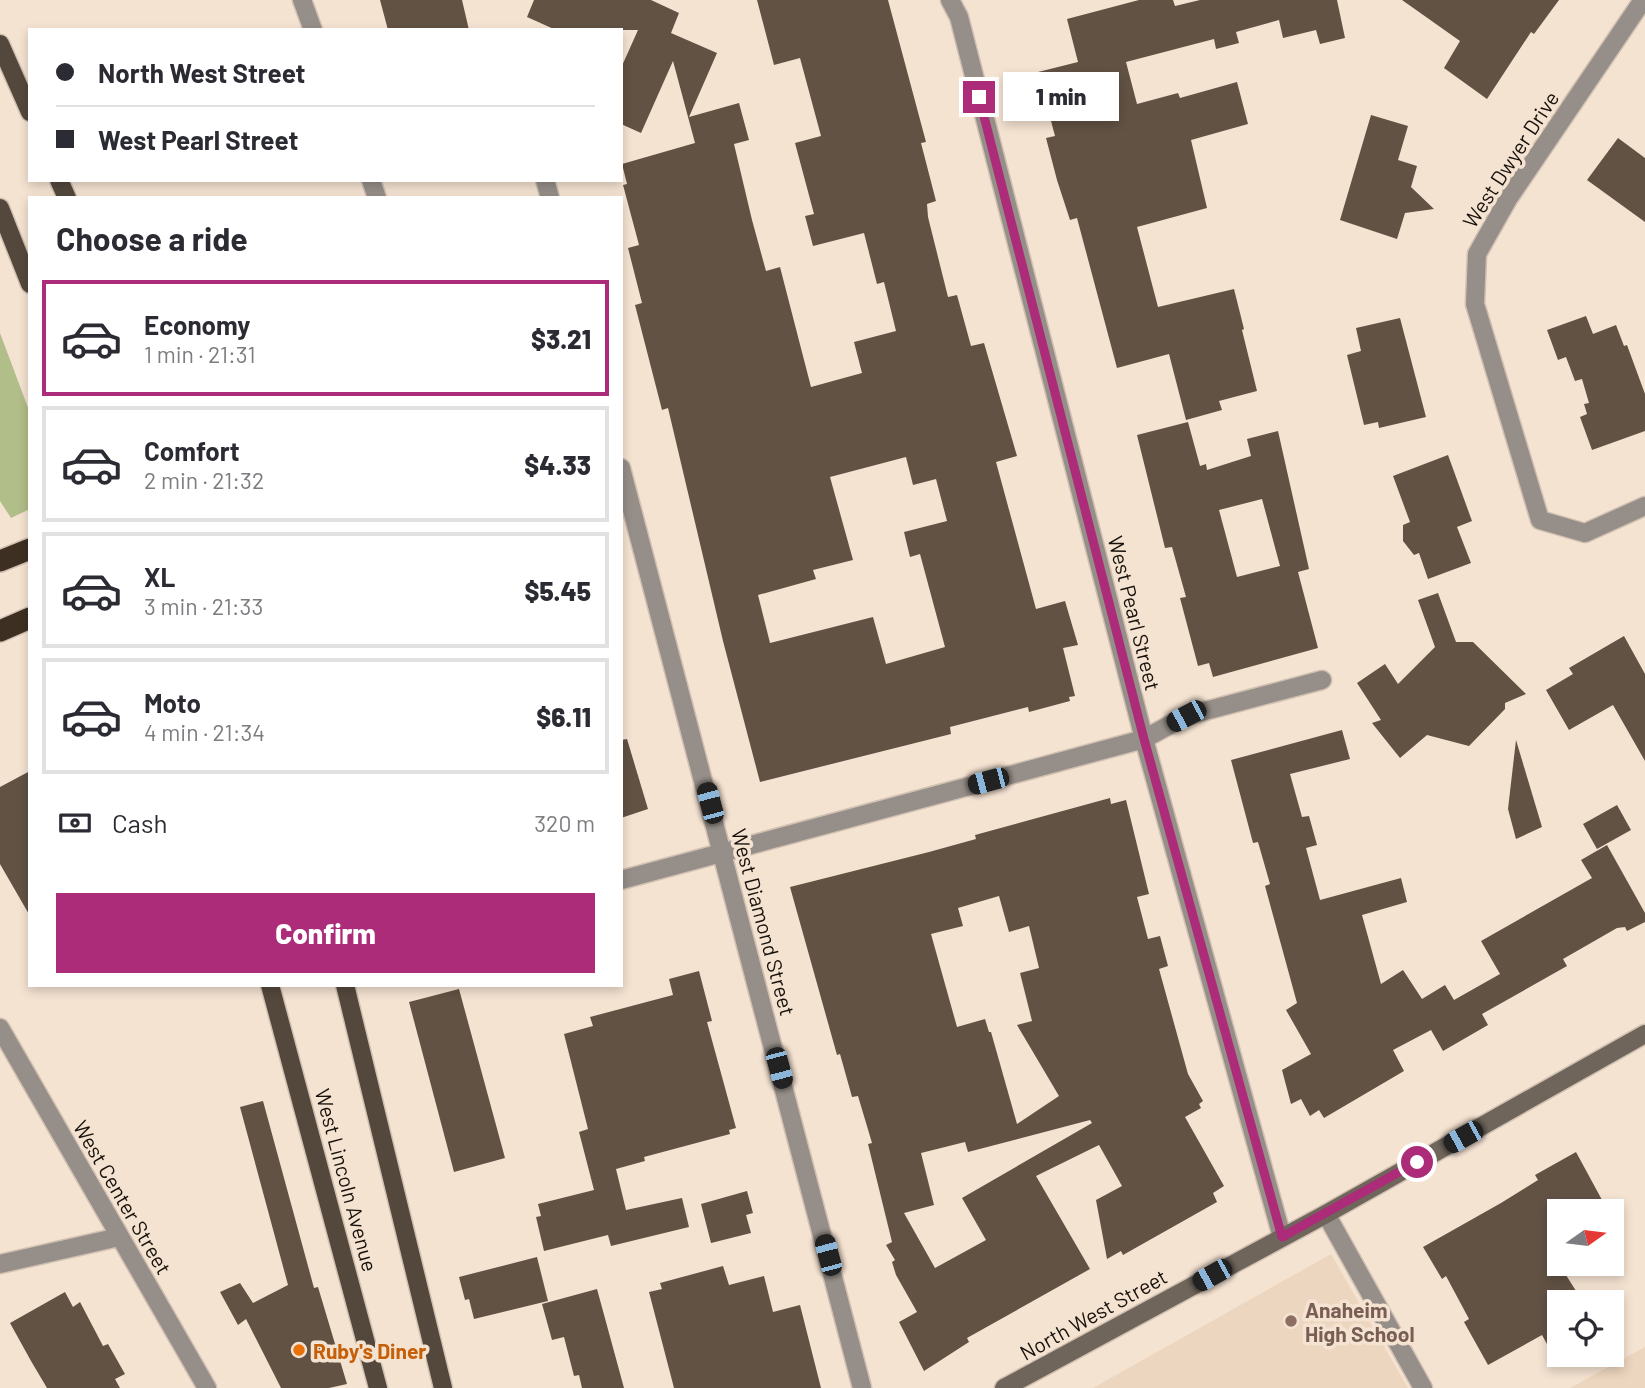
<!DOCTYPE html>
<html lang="en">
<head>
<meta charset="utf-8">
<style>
	:root { --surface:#fff; --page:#f7f7f7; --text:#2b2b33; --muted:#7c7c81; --line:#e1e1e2; --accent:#ac2c79 }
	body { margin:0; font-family:Barlow,sans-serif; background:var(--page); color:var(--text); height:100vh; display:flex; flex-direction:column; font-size:26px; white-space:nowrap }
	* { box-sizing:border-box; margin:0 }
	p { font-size:23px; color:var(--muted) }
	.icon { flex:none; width:38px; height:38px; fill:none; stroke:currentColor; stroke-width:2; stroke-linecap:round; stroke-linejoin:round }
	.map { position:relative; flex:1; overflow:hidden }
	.sheet { position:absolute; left:28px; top:196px; width:595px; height:791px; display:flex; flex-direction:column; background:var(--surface); border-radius:0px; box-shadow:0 4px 10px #0003 }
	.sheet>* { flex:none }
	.banner { position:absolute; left:28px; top:28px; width:595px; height:154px; border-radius:0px; box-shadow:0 4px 10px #0003; display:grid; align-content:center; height:154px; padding:0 28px; background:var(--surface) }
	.needle { width:46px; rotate:76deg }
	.buttons { position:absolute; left:1547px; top:1199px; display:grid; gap:14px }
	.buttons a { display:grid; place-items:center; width:77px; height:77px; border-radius:0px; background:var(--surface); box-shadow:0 4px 10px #0003; font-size:35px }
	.end { position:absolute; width:32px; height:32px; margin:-16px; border:9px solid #ac2c79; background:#fff; box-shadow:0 0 0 4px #fff }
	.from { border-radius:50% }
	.bubble { position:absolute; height:49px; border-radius:0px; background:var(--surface); box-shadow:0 4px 10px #0003; font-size:23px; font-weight:800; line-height:49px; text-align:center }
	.car { position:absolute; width:21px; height:42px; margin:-21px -10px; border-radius:9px; box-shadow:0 0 5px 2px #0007; background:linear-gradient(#222 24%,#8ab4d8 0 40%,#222 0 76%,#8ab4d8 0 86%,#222 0) }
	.banner b { display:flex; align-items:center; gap:24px; height:66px; font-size:26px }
	.banner b+b { border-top:2px solid var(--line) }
	.banner i { width:18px; height:18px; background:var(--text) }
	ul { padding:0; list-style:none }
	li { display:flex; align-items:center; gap:21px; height:116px; margin:0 14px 10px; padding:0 14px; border:4px solid var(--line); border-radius:0px }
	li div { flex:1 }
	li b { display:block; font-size:26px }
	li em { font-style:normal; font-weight:800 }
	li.selected { border-color:var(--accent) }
	li>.icon { width:63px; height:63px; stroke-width:1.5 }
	h2 { padding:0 28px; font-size:32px; line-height:84px }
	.pay { display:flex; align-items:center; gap:18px; height:77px; padding:0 28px; font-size:26px }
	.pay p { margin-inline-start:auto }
	.primary-button { display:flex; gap:14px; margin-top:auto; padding:14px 28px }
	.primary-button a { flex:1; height:80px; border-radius:0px; background:var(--accent); color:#fff; font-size:28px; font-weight:800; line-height:80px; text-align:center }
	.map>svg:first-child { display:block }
</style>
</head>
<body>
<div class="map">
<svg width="1645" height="1388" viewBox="0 0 1645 1388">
	<rect width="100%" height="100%" fill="#f5e3d2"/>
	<g fill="#edd6bf">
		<polygon points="1331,1254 1408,1388 1093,1388"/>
		<polygon points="1645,1347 1645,1388 1570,1388 1634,1353"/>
	</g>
	<polygon fill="#b2be89" points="0,333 30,413 30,509 11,518 0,501"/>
	<g fill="#615244" fill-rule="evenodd">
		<polygon points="380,0 462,0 469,30 388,30"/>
		<path d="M534,0H651L679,13L671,33L717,53L689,117L739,103L749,140L734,144L752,220L766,271L780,267L811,387L862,373L854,342L896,331L884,282L877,284L864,233L813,246L805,216L814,214L795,143L821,136L800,58L774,65L757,0H888L926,142L921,143L936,201L927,204L928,217L948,297L957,295L971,346L984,343L1017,456L996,462L1036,609L1065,601L1078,645L1063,648L1075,696L1069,697L1070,701L1029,712L1028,707L950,727L951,734L760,782L723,641L668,408L662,410L635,305L642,303L628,248L639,245L623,185L627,184L622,164L695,143L673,61L641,133L621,124V68L638,30H556L527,17ZM906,457L913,485L936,479L947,521L904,532L910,557L920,554L945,647L886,664L873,617L770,643L758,595L816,579L813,570L853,560L830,477Z"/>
		<polygon points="1139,0 1173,0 1175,6 1200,0 1337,0 1345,38 1320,44 1316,30 1283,38 1279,20 1236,32 1239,43 1216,49 1214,39 1126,62 1137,104 1178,93 1180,98 1237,82 1248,124 1191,140 1207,208 1137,227 1158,307 1234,289 1244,329 1242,330 1257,391 1219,401 1222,410 1186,420 1169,354 1117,368 1077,218 1070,220 1057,180 1046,138 1055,136 1038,72 1078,62 1067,19"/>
		<polygon points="1402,0 1559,0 1534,34 1531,32 1487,99 1444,68 1460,41"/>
		<polygon points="1371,115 1408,126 1398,160 1417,166 1411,187 1434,209 1405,213 1397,239 1340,220"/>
		<polygon points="1618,138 1645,158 1645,222 1587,180"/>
		<polygon points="1586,316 1593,334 1616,325 1624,346 1627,345 1645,394 1645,431 1592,450 1580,417 1587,414 1584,404 1589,403 1582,379 1575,381 1566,357 1558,360 1547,330"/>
		<polygon points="1400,318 1426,417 1379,428 1378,422 1364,425 1347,355 1361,351 1356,328"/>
		<path d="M1188,422L1200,466L1206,464L1207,470L1251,456L1247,439L1278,431L1309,569L1298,572L1318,648L1213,677L1209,663L1198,666L1180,598L1186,597L1172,547L1165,548L1137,435ZM1262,499L1280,566L1237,577L1219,510Z"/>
		<polygon points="1448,455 1472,521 1457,527 1471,563 1428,579 1419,553 1414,555 1403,541 1403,525 1410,522 1393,476"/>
		<polygon points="1438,593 1456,642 1473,642 1526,694 1505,703 1505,709 1469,746 1427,735 1400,758 1372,723 1381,720 1357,683 1385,664 1398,684 1435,647 1418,600"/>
		<polygon points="1624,636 1645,674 1645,761 1613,705 1569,730 1546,690 1573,674 1569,668"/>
		<polygon points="1342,730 1350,759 1290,774 1302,817 1309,816 1317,845 1306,848 1320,900 1401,878 1407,902 1362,915 1381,984 1403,970 1422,999 1445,985 1454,1000 1500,974 1481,941 1592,878 1581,860 1607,845 1645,913 1645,922 1627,931 1625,927 1617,928 1563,959 1567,966 1482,1014 1488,1025 1443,1051 1431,1030 1393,1050 1404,1071 1324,1118 1319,1110 1310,1116 1301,1099 1291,1104 1282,1070 1311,1054 1286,1010 1297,1003 1265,886 1270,884 1258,842 1253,843 1231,760"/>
		<polygon points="627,739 648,809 621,818 621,740"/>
		<polygon points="1516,740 1542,827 1516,839 1508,809"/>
		<polygon points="30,771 30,916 0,864 0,787"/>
		<path d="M1110,798L1111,804L1126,800L1149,894L1137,897L1148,939L1160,936L1168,966L1159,969L1188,1074L1203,1101L1199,1104L1201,1108L1185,1117L1224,1186L1213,1193L1217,1202L1123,1255L1121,1251L1107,1259L1096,1200L1122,1186L1099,1145L1036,1176L1090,1269L967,1338L969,1342L924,1371L899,1322L917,1312L896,1275L892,1262L895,1260L886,1245L892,1242L868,1144L872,1143L858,1096L852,1097L840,1054L837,1055L790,887L929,852L976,839L975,835ZM999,896L1009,932L1029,926L1039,968L1020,973L1032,1021L1017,1025L1059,1096L1017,1124L991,1032H989L985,1019L957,1027L931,934L963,926L958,908ZM1090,1120L1092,1123L962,1198L986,1240L935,1268L904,1213L934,1205L921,1153L965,1142L968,1152Z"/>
		<polygon points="1617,805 1631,830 1597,849 1583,824"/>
		<polygon points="699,971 712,1021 707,1022 736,1128 729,1130 730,1134 644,1157 645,1161 616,1169 626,1210 682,1198 689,1227 611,1246 608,1235 544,1251 536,1217 541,1216 538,1204 594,1190 579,1132 588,1129 564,1034 593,1026 590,1017 673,995 669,979"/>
		<polygon points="459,989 505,1158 454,1172 409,1002"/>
		<polygon points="263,1101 314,1288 318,1287 347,1384 329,1388 281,1388 246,1319 238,1325 220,1292 240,1283 253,1303 288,1285 240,1107"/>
		<polygon points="1576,1152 1608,1211 1559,1211 1559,1264 1583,1302 1559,1302 1559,1366 1542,1335 1488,1365 1464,1322 1469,1319 1446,1276 1442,1279 1423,1247 1501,1203 1538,1180 1535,1175"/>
		<polygon points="747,1191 753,1213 746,1215 751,1233 711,1243 701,1204"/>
		<polygon points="537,1257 548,1301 474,1319 469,1299 465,1300 459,1277"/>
		<polygon points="723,1266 729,1285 764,1276 773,1312 800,1305 821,1388 674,1388 649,1292 662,1289 660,1283"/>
		<polygon points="597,1289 624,1388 582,1388 579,1375 574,1376 564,1337 552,1340 542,1304"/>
		<polygon points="65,1292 73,1307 80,1302 103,1346 108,1344 125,1374 115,1379 120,1388 47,1388 31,1361 10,1323"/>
	</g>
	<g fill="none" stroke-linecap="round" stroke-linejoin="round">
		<defs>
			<g id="street">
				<polyline points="302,0 313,30"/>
				<polyline points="950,0 959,17 1144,739 1282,1237"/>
				<polyline points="1643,0 1508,199 1477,254 1475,304 1540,520 1585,533 1645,506"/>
				<polyline points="371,180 377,198"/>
				<polyline points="545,180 550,198"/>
				<polyline points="621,468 862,1388"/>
				<polyline points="621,880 1144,739 1186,716 1322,680"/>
				<polyline points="0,1028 207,1388"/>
				<polyline points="1326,1214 1423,1388"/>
				<polyline points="0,1264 119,1237"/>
			</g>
			<polyline id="secondary" points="1004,1388 1326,1214 1645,1034"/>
			<g id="primary">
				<polyline points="0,44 30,112"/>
				<polyline points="59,180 67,198"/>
				<polyline points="0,208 30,284"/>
				<polyline points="270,985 378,1388"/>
				<polyline points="345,985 443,1388"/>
			</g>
			<g id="highway">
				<polyline points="0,561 30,549"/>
				<polyline points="0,631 30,618"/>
			</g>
		</defs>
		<use href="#street" stroke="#d1c1b2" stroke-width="21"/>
		<use href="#secondary" stroke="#d1c1b2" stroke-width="21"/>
		<use href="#primary" stroke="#d1c1b2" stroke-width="21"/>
		<use href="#highway" stroke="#d1c1b2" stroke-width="24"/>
		<use href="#street" stroke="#968e88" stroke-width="18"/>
		<use href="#secondary" stroke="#6f655b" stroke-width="18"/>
		<use href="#primary" stroke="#54483c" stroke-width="18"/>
		<use href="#highway" stroke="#3d2f22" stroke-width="21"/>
	</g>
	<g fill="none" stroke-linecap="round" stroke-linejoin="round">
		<polyline stroke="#ac2c79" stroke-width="9" points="979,97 1144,739 1282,1237 1417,1162"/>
	</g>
	<circle fill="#8d6e63" stroke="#f5e3d2" stroke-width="2.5" cx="1291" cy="1321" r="7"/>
	<circle fill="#e8710a" stroke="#f5e3d2" stroke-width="2.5" cx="299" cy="1350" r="7"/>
	<g text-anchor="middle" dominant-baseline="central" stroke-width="7" stroke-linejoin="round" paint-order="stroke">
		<g font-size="21" fill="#17110b" stroke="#f5e3d2">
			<text transform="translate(1510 159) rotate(-57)">West Dwyer Drive</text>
			<text transform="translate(1135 613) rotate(76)">West Pearl Street</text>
			<text transform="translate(764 922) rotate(75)">West Diamond Street</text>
			<text transform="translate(347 1180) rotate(75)">West Lincoln Avenue</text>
			<text transform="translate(123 1197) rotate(60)">West Center Street</text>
			<text transform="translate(1093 1314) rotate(-29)">North West Street</text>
		</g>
		<g font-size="21" font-weight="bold" fill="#785e54" stroke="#f5e3d2" text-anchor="start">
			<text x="1305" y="1309">Anaheim<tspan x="1305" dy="24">High School</tspan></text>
		</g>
		<g font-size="21" font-weight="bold" fill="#c56008" stroke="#f5e3d2" text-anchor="start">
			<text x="313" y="1350">Ruby's Diner</text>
		</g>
	</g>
</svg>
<div class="buttons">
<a><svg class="needle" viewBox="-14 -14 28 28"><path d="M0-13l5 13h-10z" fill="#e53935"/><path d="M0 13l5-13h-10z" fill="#7c7c81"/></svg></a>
<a><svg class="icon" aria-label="locate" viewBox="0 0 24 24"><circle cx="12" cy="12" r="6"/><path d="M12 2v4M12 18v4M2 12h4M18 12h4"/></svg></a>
</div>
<i class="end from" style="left:1417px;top:1162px"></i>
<i class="end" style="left:979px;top:97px"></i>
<div class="bubble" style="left:1003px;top:72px;width:116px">1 min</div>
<i class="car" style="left:1186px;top:716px;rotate:242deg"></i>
<i class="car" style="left:988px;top:781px;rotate:255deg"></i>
<i class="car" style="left:710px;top:803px;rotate:345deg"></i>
<i class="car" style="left:779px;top:1068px;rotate:165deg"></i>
<i class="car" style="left:1463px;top:1137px;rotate:241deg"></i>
<i class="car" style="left:828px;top:1255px;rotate:345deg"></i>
<i class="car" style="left:1212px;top:1275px;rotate:241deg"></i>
<div class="banner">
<b><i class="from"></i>North West Street</b>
<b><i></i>West Pearl Street</b>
</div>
<section class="sheet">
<h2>Choose a ride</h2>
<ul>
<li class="selected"><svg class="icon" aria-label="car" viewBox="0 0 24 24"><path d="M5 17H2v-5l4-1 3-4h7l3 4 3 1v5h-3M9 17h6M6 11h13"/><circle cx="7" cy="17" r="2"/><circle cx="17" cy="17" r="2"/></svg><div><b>Economy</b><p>1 min · 21:31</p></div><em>$3.21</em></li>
<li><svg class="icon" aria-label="car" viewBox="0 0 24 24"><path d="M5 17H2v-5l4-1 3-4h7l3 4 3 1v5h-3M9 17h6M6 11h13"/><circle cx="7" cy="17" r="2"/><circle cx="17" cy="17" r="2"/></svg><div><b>Comfort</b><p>2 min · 21:32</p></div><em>$4.33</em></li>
<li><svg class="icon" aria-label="car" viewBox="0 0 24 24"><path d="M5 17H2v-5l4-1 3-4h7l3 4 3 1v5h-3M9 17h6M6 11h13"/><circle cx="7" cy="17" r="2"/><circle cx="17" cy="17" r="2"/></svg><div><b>XL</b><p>3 min · 21:33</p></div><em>$5.45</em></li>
<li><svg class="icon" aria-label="car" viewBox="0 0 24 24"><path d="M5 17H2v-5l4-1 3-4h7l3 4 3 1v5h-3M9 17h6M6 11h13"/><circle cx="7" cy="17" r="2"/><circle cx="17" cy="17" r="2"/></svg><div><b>Moto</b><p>4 min · 21:34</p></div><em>$6.11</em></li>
</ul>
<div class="pay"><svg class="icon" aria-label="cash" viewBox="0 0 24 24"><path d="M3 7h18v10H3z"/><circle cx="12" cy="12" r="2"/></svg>Cash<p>320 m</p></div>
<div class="primary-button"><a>Confirm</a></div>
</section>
</div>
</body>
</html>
